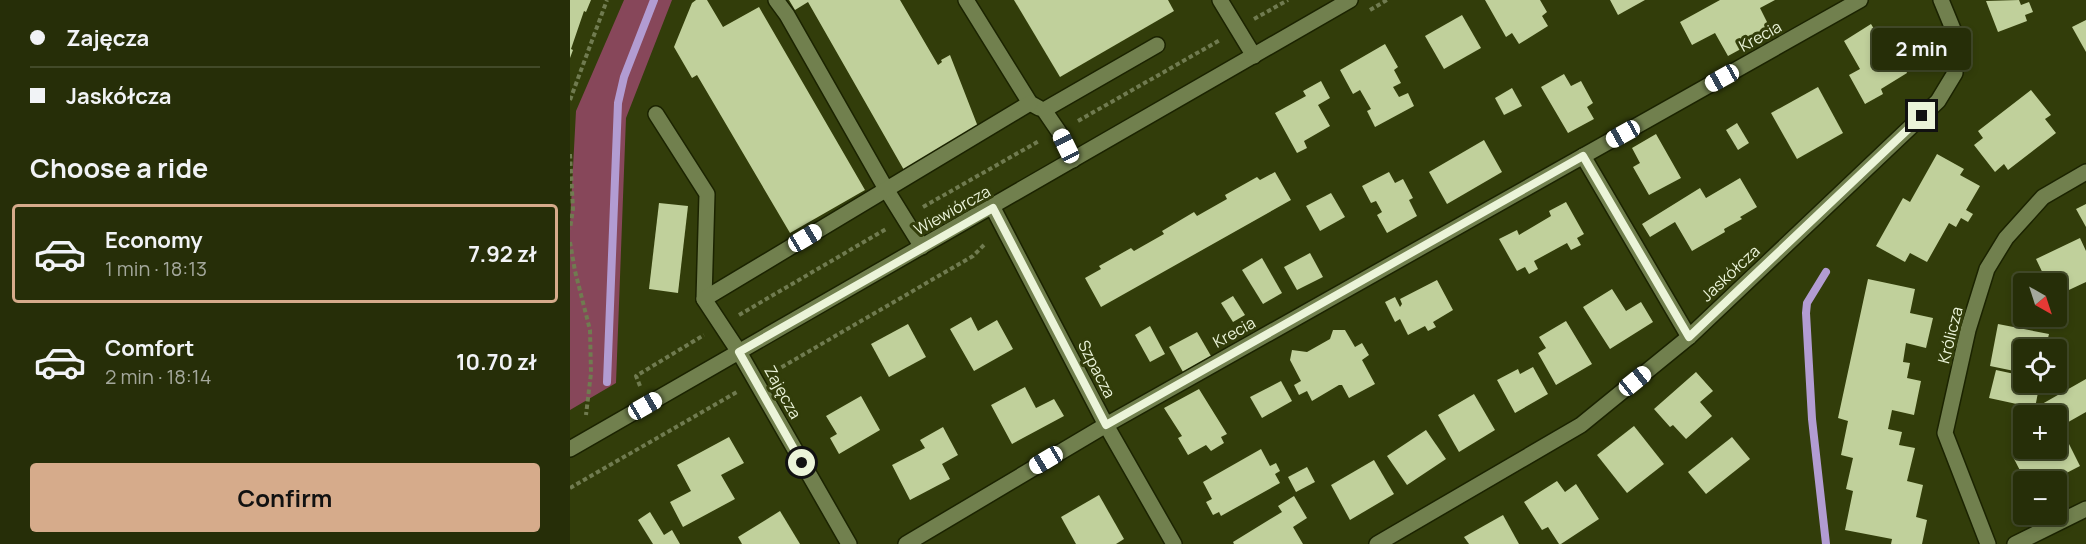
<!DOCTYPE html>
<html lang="en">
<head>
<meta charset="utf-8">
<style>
	:root { --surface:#262e08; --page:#2e3612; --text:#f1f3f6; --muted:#a4a89c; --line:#424a29; --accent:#d6ab8b }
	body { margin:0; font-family:Manrope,sans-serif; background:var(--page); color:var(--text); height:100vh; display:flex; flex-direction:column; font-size:22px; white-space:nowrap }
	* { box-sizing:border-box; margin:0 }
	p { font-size:20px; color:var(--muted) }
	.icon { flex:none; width:33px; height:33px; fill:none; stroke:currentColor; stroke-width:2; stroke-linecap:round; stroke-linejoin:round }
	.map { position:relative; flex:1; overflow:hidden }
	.drawer { display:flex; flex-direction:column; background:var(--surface); width:570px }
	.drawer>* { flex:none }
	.hud { display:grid; align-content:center; height:132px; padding:0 30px; background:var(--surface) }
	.needle { width:39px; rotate:141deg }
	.fabs { position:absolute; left:1443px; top:273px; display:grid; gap:12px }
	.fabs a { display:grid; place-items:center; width:54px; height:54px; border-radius:6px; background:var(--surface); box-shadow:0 3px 9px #0003,0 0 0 2px var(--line); font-size:30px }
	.end { position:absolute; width:27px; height:27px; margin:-14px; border:8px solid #ebf4d9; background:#111; box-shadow:0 0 0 3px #111 }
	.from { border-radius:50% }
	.bubble { position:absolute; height:42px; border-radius:6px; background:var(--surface); box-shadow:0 3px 9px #0003,0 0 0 2px var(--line); font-size:20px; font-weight:700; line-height:42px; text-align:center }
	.car { position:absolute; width:18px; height:36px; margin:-18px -9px; border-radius:8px; box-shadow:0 0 4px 2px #0007; background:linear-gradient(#fff 24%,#345 0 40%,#fff 0 76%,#345 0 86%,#fff 0) }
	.hud b { display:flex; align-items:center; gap:21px; height:57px; font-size:22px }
	.hud b+b { border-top:2px solid var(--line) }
	.hud i { width:15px; height:15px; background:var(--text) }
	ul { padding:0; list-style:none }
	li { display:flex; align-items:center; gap:18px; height:99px; margin:0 12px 9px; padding:0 18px; border:3px solid transparent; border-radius:6px }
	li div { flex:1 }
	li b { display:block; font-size:22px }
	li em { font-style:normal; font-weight:700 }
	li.current { border-color:var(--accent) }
	li>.icon { width:54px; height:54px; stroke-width:1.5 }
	h2 { padding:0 30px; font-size:27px; line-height:72px }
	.button { display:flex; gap:12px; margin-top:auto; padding:12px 30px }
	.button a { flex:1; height:69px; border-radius:6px; background:var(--accent); color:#111; font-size:24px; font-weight:700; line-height:69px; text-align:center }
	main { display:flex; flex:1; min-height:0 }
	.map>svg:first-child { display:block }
</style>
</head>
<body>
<main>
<section class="drawer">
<div class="hud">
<b><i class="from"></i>Zajęcza</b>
<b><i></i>Jaskółcza</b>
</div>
<h2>Choose a ride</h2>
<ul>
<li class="current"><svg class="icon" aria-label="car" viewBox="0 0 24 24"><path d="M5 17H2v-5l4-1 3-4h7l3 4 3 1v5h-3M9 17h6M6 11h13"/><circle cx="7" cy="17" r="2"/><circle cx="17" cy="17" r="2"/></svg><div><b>Economy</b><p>1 min · 18:13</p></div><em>7.92 zł</em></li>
<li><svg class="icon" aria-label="car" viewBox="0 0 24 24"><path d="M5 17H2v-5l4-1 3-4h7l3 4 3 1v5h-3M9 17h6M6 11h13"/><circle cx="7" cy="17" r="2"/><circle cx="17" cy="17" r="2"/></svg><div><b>Comfort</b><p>2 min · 18:14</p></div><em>10.70 zł</em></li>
</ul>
<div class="button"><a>Confirm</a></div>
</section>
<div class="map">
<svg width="1516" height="544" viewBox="0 0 1516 544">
	<rect width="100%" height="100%" fill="#323d0a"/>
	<polygon fill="#87475a" points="54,0 102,0 56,118 46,383 0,410 0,224 6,111"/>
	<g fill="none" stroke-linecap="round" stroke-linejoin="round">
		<g stroke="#b29cd2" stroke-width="8">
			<polyline points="1256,272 1237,303 1236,313 1242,419 1256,544"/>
			<polyline points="37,382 48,103 54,77 84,0"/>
		</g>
	</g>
	<g fill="#c0d09b">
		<polygon points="0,0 21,0 16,12 14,11 1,49 3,50 0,58"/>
		<polygon points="126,0 137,0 153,27 189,7 295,190 220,233 127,75 122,78 104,47 122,3"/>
		<polygon points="219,0 330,0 368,65 372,62 371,60 380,55 410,132 392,137 334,170 238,2 225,10"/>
		<polygon points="444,0 598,0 604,11 490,77"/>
		<polygon points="915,0 970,0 977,12 972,16 978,26 949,44 942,33 936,37"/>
		<polygon points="1040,0 1075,0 1048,15"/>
		<polygon points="1150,0 1205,0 1190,8 1202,32 1158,56 1145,33 1122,45 1110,22"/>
		<polygon points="1449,0 1451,5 1459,2 1463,12 1455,15 1457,21 1428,32 1416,1"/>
		<polygon points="892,15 911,48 874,69 855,36"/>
		<polygon points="1516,20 1516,52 1502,27"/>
		<polygon points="1301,24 1310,39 1317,35 1323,48 1326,45 1333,47 1340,57 1337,64 1334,66 1337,73 1311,89 1313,94 1295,104 1279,75 1290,69 1274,41"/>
		<polygon points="815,44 828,67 824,70 831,83 823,87 829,97 838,93 844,106 805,127 797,111 801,109 790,90 783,94 770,70"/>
		<polygon points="994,74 1001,86 1011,81 1023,103 1017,107 1024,119 998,133 971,87"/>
		<polygon points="751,81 760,98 748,105 760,126 734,141 737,148 727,153 705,113 736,96 733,91"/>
		<polygon points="1248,87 1273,133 1227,159 1201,113"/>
		<polygon points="942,88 952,106 934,115 925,98"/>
		<polygon points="1461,90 1481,115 1475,119 1486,133 1438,170 1434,164 1425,172 1404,145 1413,138 1408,131"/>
		<polygon points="1167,123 1179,143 1168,150 1156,130"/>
		<polygon points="1086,134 1111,178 1079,195 1063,167 1070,163 1062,148"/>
		<polygon points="914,140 932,172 877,204 859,172"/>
		<polygon points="1367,154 1394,169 1390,175 1410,186 1396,210 1403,214 1398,222 1391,218 1386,227 1379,223 1357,262 1340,253 1335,262 1306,246 1333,198 1340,202"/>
		<polygon points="705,172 721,200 531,307 515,278 531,269 529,266 561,248 564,251 594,234 592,231 624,212 627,216 657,199 655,195 687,177 690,180"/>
		<polygon points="819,172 825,183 833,179 843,198 839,200 847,216 817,233 807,215 812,212 806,201 801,203 792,186"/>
		<polygon points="1170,178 1187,207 1170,217 1172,219 1154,229 1155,232 1122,251 1105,222 1080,237 1072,224 1130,188 1136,198"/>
		<polygon points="761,193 775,217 750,231 736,206"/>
		<polygon points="996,202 1014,234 1007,238 1011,245 1001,250 997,243 964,261 968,269 959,274 955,267 947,271 929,239 947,230 949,235 981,216 979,211"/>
		<polygon points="89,203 118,206 108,293 79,289"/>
		<polygon points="1516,204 1516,227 1506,209"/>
		<polygon points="1510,238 1516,251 1516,282 1486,296 1486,284 1478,284 1466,259"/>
		<polygon points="740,253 753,277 727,290 714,267"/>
		<polygon points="692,258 712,293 693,304 672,270"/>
		<polygon points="1298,279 1345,289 1340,313 1363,318 1356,348 1336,343 1333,362 1340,363 1337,378 1351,381 1344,415 1322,410 1318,429 1332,432 1329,445 1345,448 1337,481 1353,485 1346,517 1357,520 1352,544 1321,544 1322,539 1275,530 1283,491 1276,489 1283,458 1271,455 1278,421 1268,418"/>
		<polygon points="867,280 883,310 863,322 866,327 858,331 855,326 838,335 830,319 825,322 815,302 825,297 830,307 832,304 830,299"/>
		<polygon points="1042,289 1056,311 1071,302 1083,322 1040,349 1013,307"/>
		<polygon points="663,296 675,315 663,322 651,303"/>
		<polygon points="401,317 408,331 427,320 443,349 404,371 380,329"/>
		<polygon points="996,321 1022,364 986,385 968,353 976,348 969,337"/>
		<polygon points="338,324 356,357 319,377 301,344"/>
		<polygon points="1428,324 1479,334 1475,350 1454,350 1454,373 1420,366"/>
		<polygon points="580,326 595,354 580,362 565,335"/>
		<polygon points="763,330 775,330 785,347 792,343 799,355 792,360 805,384 779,398 772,385 769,385 742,401 737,391 729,395 724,385 731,381 720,360 722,350 737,352 760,339"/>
		<polygon points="627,332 641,356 613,372 599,347"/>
		<polygon points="963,367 978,394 945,413 927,380 948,369 950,374"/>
		<polygon points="1426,370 1454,376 1454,382 1470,382 1465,408 1419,398"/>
		<polygon points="1126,372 1143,391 1130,402 1142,416 1116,439 1103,425 1100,427 1084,409"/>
		<polygon points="1516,379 1516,412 1486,429 1486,416 1469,416 1465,408"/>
		<polygon points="711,381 722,401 692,418 680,397"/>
		<polygon points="455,387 466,408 484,399 494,416 442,444 421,405"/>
		<polygon points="629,389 657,434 651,437 654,443 641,451 636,445 618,455 608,438 612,436 594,408"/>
		<polygon points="904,394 925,430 889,452 868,415"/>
		<polygon points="291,396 310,430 269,454 260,438 267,434 256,416"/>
		<polygon points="1064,426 1094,464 1057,493 1027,455"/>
		<polygon points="373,427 388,455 372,464 380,479 340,500 322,465 355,448 350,440"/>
		<polygon points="856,430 876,459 837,485 817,456"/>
		<polygon points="1493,432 1510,466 1479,482 1456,482 1443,457 1460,448 1486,448 1486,435"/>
		<polygon points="159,437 174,463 151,475 165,499 113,527 100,502 121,491 107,465"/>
		<polygon points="1162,437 1180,459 1136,494 1118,472"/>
		<polygon points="691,449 700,466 706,463 710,471 705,474 710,483 651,516 649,512 643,515 636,502 642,499 633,482"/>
		<polygon points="804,460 824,494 780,520 761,485"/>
		<polygon points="737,467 745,482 726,492 718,477"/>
		<polygon points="987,481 995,492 1006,484 1029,519 991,544 989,544 978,527 972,530 954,502"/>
		<polygon points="529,495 554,539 546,544 506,544 491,517"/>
		<polygon points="724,496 737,518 723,527 733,544 664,544 663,542 712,512 708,506"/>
		<polygon points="210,511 230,544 172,544 168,537"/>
		<polygon points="80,512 94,535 102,530 110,544 83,544 68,520"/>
		<polygon points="933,515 949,544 899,544 894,537"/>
	</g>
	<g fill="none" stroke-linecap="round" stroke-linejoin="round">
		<defs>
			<g id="minor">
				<polyline points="206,0 217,15 316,189 352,247"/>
				<polyline points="396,0 460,103 469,108"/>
				<polyline points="650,0 684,56"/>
				<polyline points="86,114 137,194 134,299 169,352 279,544"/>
				<polyline points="1013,156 1119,337"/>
				<polyline points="503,160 489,132 474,110 587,45"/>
				<polyline points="423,208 536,425 604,544"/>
				<polyline points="134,299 460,103"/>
				<polyline points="0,449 780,0"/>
				<polyline points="336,544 536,425 1290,0"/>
				<polyline points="807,544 1011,425 1119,337 1368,101 1385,73 1385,34 1371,0"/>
				<polyline points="1418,544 1375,433 1398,330 1417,269 1436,238 1473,197 1516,172"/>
				<polyline points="1445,544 1516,509"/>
			</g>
		</defs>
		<use href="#minor" stroke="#1b2300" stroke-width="18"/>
		<g stroke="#707b50" stroke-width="4" stroke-dasharray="4.5 3" stroke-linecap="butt">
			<polyline points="800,10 817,0"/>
			<polyline points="684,19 718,0"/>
			<polyline points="0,100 37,0"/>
			<polyline points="508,121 650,40"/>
			<polyline points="0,154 3,209 0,229"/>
			<polyline points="353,207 469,141"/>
			<polyline points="0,242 5,271 20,330 21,373 16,415"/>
			<polyline points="169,315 316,229"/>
			<polyline points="205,371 403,256 416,243"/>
			<polyline points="70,386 66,376 134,335"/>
			<polyline points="0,488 167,392"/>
		</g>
		<use href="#minor" stroke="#71804e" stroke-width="15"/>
	</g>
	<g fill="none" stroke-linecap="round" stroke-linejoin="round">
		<polyline stroke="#ebf4d9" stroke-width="8" points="232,463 169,352 423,208 536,425 1013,156 1119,337 1352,116"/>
	</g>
	<g text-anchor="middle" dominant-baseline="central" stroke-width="6" stroke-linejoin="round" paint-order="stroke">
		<g font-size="16" fill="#ebf4d9" stroke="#323d0a">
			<text transform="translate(1190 36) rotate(-29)">Krecia</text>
			<text transform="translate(382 210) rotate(-29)">Wiewiórcza</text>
			<text transform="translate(1160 273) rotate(-43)">Jaskółcza</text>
			<text transform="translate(664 332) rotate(-29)">Krecia</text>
			<text transform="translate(1380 335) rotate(-76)">Królicza</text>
			<text transform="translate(527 369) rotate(63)">Szpacza</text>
			<text transform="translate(213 392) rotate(61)">Zajęcza</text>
		</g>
	</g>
</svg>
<div class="fabs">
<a><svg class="needle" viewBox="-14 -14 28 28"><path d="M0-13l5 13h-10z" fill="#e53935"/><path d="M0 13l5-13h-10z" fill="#a4a89c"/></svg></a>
<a><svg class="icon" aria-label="locate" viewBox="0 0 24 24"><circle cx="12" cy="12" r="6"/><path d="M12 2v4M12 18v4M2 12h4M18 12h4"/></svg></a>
<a>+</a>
<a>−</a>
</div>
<i class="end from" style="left:232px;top:463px"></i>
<i class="end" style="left:1352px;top:116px"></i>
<div class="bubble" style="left:1302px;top:28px;width:99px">2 min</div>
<i class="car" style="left:1152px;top:78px;rotate:241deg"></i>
<i class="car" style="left:1053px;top:134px;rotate:241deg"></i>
<i class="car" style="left:496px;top:146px;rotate:334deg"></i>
<i class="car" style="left:235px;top:238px;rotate:59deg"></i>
<i class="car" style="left:1065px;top:381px;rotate:51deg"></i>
<i class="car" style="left:75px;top:406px;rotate:60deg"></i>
<i class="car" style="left:476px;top:460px;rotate:239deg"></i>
</div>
</main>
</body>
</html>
